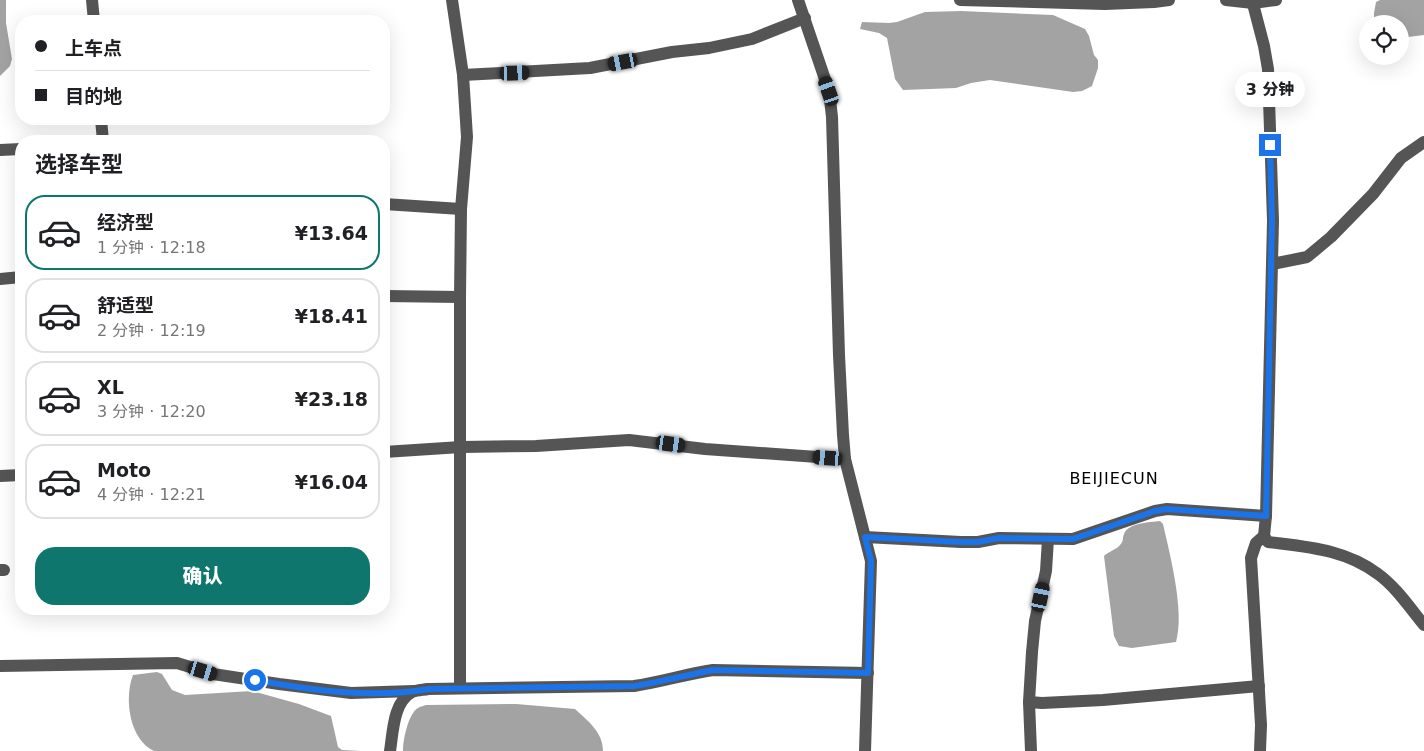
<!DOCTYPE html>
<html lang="zh">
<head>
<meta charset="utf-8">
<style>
	:root { --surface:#fff; --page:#f2f2f2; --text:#202124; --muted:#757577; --line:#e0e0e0; --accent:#0f766e }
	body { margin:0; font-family:"DejaVu Sans","Noto Sans SC",sans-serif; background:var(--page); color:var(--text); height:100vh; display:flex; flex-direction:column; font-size:19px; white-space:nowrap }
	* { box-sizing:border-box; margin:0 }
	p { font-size:16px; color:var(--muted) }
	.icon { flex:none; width:28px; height:28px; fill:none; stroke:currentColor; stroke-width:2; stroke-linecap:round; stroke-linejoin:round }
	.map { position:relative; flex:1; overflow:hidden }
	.drawer { position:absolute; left:15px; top:135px; width:375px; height:480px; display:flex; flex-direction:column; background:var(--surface); border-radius:20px; box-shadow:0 5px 20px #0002 }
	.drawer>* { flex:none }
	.banner { position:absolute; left:15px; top:15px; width:375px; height:110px; border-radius:20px; box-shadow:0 5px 20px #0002; display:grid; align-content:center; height:110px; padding:0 20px; background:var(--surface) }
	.controls { position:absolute; left:1359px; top:15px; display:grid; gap:10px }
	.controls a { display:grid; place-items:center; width:50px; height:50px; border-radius:50%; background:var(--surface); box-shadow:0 5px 20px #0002; font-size:25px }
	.end { position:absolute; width:22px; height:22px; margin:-11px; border:6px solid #1a73e8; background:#fff; box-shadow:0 0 0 2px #fff }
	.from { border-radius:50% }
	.bubble { position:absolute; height:35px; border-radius:18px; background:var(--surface); box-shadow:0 5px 20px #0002; font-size:16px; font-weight:800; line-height:35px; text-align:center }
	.car { position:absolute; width:15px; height:30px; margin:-15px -8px; border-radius:6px; box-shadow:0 0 4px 1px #0007; background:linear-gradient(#222 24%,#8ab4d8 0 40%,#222 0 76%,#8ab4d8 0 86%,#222 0) }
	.banner b { display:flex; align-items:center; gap:18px; height:48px; font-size:19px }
	.banner b+b { border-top:1px solid var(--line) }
	.banner i { width:12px; height:12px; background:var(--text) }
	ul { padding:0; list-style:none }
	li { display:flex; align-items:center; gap:15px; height:75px; margin:0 10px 8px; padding:0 10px; border:2px solid var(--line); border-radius:20px }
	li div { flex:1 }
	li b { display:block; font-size:19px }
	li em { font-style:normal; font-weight:800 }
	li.selected { border-color:var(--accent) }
	li>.icon { width:45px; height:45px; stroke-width:1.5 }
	h2 { padding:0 20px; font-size:22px; line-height:60px }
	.action { display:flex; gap:10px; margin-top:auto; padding:10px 20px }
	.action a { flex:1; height:58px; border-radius:20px; background:var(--accent); color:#fff; font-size:20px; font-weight:800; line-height:58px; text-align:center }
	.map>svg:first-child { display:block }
</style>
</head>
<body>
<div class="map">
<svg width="1424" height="751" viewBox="0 0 1424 751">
	<rect width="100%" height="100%" fill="#fff"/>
	<g fill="#a3a3a3">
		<polygon points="0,0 6,0 6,23 12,59 10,66 0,76"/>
		<polygon points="1380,0 1424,0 1424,35 1400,38 1400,24 1374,24 1374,13 1376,2"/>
		<polygon points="961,11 1053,15 1085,29 1089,36 1094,55 1098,60 1098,68 1092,86 1082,91 1073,92 990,80 971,83 956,88 903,90 895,79 887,38 879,33 860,29 862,22 889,23 897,22 925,12"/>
		<path d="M1160,521L1163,524C1170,555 1185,612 1176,642L1132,648L1119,646L1114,636L1104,556C1109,551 1116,550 1120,545C1124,541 1122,539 1124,534C1128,523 1150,522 1160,521Z"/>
		<path d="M157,672L162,674L172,690L185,695L252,691L299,704L331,716L338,747L342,750L361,751H154C129,739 124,698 133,675Z"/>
		<path d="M516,704L575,709C588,721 603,732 603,751H403C403,740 408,714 418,708C421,706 424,706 426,705Z"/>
	</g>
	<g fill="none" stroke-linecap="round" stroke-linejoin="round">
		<g stroke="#555" stroke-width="12">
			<polyline points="92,0 94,21"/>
			<polyline points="452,0 463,75 467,137 461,209 460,297 460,688"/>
			<polyline points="798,0 829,91 832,117 839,355 843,435 845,459 871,561 865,751"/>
			<polyline points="960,0 1105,4 1154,2 1169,0"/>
			<polyline points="1226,0 1253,3 1276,0"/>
			<path d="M1252,0L1264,46L1268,69L1273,221L1266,516L1264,536L1268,542C1307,547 1345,549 1378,574C1396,587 1410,608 1424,625"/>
			<polyline points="463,75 590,68 672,52 709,48 752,39 805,18"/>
			<polyline points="101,119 103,141"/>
			<polyline points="0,150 21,149"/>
			<polyline points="384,204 461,209"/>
			<polyline points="1272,264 1307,257 1331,237 1373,194 1401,158 1424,142"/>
			<polyline points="0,279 21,277"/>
			<polyline points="384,296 460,297"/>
			<polyline points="384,452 461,447 536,446 629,440 705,449 845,459"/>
			<polyline points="0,476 21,475"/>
			<polyline points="865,537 961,542 978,542 999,538 1073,539 1155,511 1167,509 1266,516"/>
			<polyline points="0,570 4,570"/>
			<polyline points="0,666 177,663 213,674 279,684 351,693 414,691"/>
			<polyline points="1029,702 1042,703 1103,700 1259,686"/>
			<path d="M390,751C393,733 393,702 412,692C417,690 423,690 428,689L634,686C661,682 686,674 713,670L868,673"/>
			<polyline points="1031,751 1029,702 1032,652 1035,621 1046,571 1048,539"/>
			<polyline points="1260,751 1261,725 1251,558 1256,543 1264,536"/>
		</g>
	</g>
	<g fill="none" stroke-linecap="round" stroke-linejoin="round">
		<path stroke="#1a73e8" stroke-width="6" d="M255,680C310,690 373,699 428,689L634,686C661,682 686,675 713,670L868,673L871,561L865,537L961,542H978L999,538L1073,539L1155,511L1167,509L1266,516L1272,221L1270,145"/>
	</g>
	<g text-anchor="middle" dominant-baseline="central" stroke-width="4.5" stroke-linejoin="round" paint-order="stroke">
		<g font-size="16" letter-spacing="1" fill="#000" stroke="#fff">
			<text x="1114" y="478">BEIJIECUN</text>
		</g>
	</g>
</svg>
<div class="controls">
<a><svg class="icon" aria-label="locate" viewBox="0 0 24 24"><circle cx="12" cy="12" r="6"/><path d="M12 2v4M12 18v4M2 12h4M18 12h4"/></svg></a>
</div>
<i class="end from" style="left:255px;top:680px"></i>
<i class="end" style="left:1270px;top:145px"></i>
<div class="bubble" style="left:1235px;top:72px;width:70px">3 分钟</div>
<i class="car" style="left:623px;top:62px;rotate:259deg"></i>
<i class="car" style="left:515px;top:73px;rotate:88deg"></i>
<i class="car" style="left:829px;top:91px;rotate:341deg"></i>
<i class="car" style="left:671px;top:444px;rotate:98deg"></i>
<i class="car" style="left:828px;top:458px;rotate:274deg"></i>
<i class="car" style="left:1041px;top:597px;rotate:12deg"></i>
<i class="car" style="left:203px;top:671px;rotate:107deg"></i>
<div class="banner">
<b><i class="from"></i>上车点</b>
<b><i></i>目的地</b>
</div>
<section class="drawer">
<h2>选择车型</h2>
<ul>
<li class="selected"><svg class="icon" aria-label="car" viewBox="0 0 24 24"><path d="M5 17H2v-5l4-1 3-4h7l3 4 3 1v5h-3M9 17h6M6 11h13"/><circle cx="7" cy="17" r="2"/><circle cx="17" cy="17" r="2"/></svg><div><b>经济型</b><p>1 分钟 · 12:18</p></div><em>¥13.64</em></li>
<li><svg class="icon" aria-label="car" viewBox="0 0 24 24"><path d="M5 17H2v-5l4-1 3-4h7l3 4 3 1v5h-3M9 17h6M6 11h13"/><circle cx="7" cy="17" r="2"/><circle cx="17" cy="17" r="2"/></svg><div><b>舒适型</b><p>2 分钟 · 12:19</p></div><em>¥18.41</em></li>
<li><svg class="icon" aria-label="car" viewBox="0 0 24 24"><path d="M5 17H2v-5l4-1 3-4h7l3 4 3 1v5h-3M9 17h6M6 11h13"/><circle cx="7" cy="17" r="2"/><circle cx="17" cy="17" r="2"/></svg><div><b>XL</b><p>3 分钟 · 12:20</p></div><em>¥23.18</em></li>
<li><svg class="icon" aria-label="car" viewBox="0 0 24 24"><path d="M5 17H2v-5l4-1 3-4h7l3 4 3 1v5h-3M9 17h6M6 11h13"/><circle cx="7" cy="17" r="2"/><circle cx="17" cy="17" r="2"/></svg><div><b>Moto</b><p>4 分钟 · 12:21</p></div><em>¥16.04</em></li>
</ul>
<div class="action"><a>确认</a></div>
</section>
</div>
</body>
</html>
